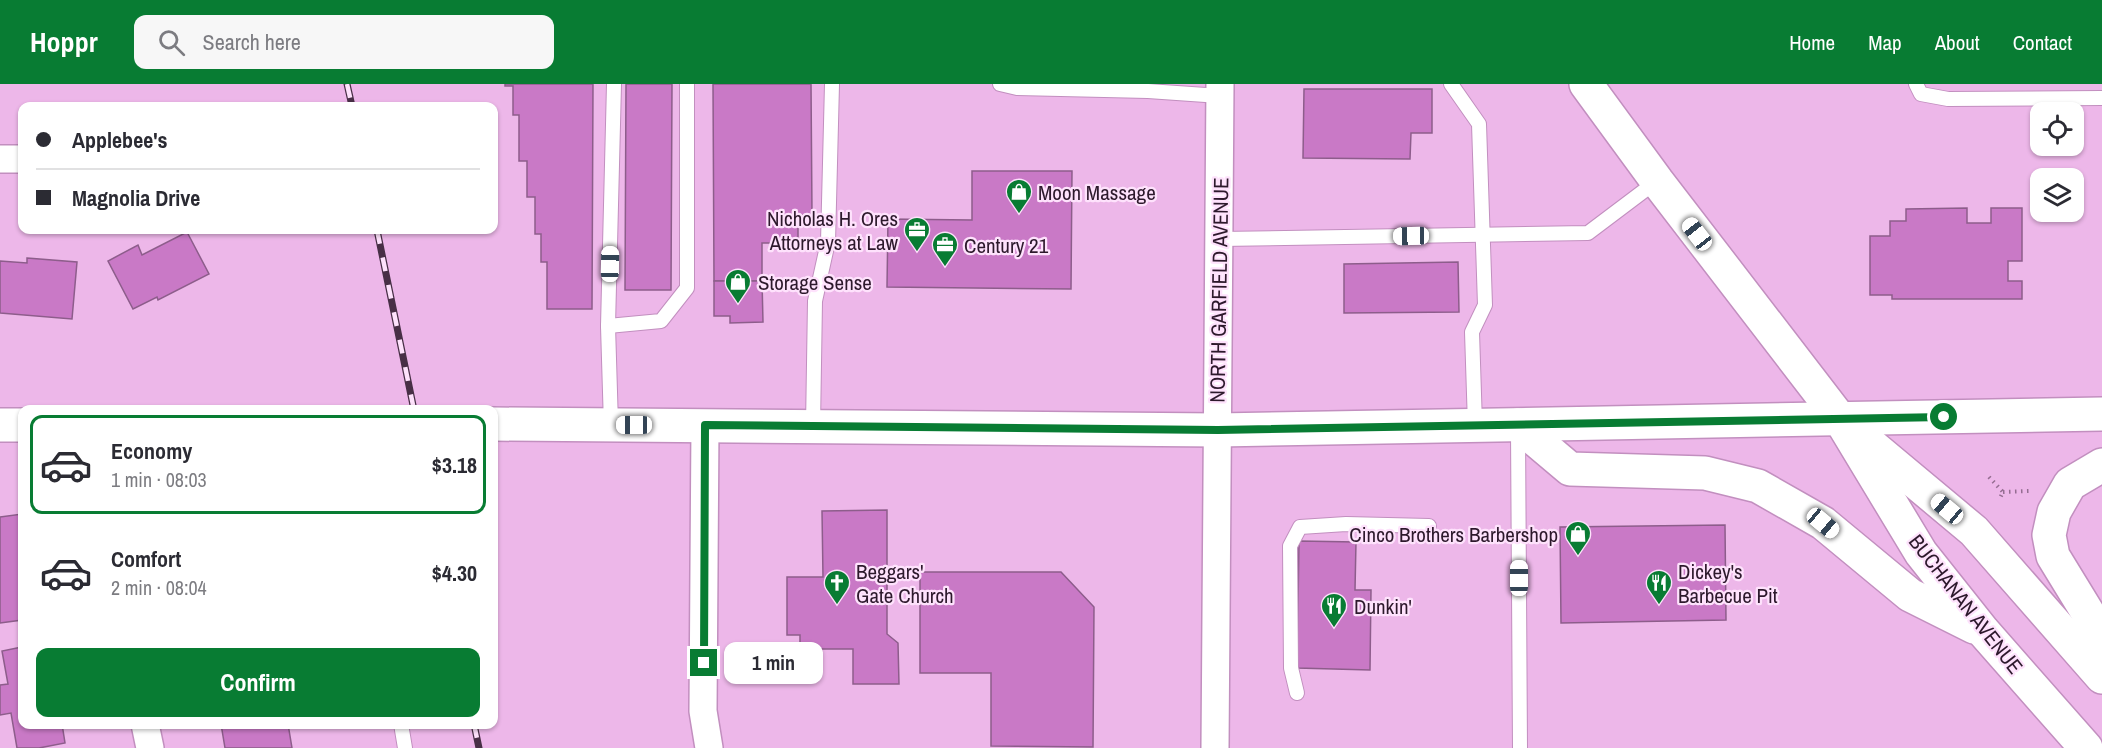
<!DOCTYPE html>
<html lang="en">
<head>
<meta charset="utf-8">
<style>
	:root { --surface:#fff; --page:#f7f7f7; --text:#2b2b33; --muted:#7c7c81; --line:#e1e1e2; --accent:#087c33 }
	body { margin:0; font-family:"Archivo Narrow",sans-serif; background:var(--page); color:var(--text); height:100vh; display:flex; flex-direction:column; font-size:22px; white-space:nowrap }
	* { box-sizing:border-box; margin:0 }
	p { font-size:20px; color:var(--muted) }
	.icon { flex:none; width:33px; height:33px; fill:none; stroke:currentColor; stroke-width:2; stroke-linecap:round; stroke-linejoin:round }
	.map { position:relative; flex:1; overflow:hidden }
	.drawer { position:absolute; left:18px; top:321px; width:480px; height:324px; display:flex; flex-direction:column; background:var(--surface); border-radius:12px; box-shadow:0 2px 4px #0004 }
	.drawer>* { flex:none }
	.top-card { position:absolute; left:18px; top:18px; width:480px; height:132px; border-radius:12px; box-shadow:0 2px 4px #0004; display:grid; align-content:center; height:132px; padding:0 18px; background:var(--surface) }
	.fabs { position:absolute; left:2030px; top:18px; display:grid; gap:12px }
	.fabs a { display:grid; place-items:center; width:54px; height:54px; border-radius:12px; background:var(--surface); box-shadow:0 2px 4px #0004; font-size:30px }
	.end { position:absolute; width:27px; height:27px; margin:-14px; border:8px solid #087c33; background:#fff; box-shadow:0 0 0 3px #fff }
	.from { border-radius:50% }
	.bubble { position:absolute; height:42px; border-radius:12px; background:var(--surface); box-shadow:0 2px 4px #0004; font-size:20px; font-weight:800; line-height:42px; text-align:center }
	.car { position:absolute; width:18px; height:36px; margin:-18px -9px; border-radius:8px; box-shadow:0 0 4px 2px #0007; background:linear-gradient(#fff 24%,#345 0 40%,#fff 0 76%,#345 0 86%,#fff 0) }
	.top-card b { display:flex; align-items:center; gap:21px; height:57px; font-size:22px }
	.top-card b+b { border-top:2px solid var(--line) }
	.top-card i { width:15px; height:15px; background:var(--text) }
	ul { padding:10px 0 0; list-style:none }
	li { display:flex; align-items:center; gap:18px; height:99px; margin:0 12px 9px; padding:0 6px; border:3px solid transparent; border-radius:12px }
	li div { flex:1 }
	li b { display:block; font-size:22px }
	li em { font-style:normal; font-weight:800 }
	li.on { border-color:var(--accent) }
	li>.icon { width:54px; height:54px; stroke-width:1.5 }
	.cta { display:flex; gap:12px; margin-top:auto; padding:12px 18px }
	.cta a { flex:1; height:69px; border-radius:12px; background:var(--accent); color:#fff; font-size:24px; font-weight:800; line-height:69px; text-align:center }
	header { display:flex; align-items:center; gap:36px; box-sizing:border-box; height:84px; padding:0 30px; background:var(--accent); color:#fff }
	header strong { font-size:28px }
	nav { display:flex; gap:33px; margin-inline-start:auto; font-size:21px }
	.search { width:420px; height:54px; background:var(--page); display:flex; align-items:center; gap:15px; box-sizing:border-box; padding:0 21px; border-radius:12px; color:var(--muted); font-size:22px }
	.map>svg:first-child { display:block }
</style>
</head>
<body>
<header>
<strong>Hoppr</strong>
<div class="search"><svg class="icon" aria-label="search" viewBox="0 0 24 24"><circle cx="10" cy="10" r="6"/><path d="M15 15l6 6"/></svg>Search here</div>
<nav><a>Home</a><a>Map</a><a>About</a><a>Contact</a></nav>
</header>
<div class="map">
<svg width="2102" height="664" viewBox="0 0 2102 664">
	<rect width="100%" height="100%" fill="#edb7e9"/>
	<g fill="#c979c6" stroke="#8d5d8b" stroke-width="1.5">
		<polygon points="505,0 593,0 592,225 547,225 547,178 541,178 541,150 535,150 535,113 527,113 527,77 519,77 519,31 513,31 513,2 505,2"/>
		<polygon points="626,0 672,0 671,206 625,206"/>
		<polygon points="713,0 811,0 812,131 798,131 798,159 762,159 762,197 714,197"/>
		<polygon points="1304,5 1432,5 1432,49 1411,49 1410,75 1303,74"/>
		<polygon points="972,87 1072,87 1071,205 887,203 888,135 972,136"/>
		<polygon points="1967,124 1967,139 1991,139 1991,124 2022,124 2022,177 2008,177 2008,197 2022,197 2022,215 1892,215 1892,211 1870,211 1870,152 1890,152 1890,137 1906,137 1906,125"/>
		<polygon points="187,148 209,190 158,216 157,213 133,225 108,177 138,161 142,171"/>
		<polygon points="27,174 77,178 72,235 0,229 0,177 27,179"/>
		<polygon points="1458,178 1459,228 1344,229 1344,180"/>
		<polygon points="714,197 762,197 763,238 730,239 730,232 714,232"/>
		<polygon points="887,426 887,550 898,559 899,600 853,600 853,565 800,565 800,551 787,551 787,493 823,493 822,427"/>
		<polygon points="22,430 22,536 0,539 0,433"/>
		<polygon points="1725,441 1726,536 1561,539 1560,443"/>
		<polygon points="1299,457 1356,458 1355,506 1371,506 1370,586 1297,584"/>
		<polygon points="920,488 1061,488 1094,523 1093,663 991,662 991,589 920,589"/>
		<polygon points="22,563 22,640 62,640 65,659 39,664 17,664 11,629 0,631 0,601 8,600 2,567"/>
		<polygon points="221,640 288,640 292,664 225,664"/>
	</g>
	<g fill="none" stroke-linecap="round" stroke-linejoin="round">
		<defs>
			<g id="service">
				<polyline points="1000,0 1017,4 1148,7 1220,12"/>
				<polyline points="1451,0 1479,40 1485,221 1472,248 1475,341"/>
				<polyline points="1916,0 1921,10 1948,15 2102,14"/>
				<polyline points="1220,155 1588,149 1657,97"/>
				<polyline points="608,242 661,237 687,204 687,0"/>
				<polyline points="611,341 608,242 614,0"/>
				<polyline points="813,342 815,217 828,158 832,0"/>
				<polyline points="1518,346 1520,664"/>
				<polyline points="1297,609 1291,584 1290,462 1300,443 1346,440 1429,442"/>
				<polyline points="401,640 405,664"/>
			</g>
			<g id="minor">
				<polyline points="0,75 22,75"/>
				<polyline points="705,341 703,627 709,664"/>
				<polyline points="145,640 150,664"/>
				<polyline points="1215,664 1220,0"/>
			</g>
			<g id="secondary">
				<polyline points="494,340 1218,346 2102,330"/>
				<polyline points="0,341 22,341"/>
			</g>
			<g id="trunk">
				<polyline points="1586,0 1657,97 1840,335 1921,469 1983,547 2086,664"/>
				<polyline points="1518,341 1570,385 1705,389 1758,402 1823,439 1910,511 1974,543"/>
				<polyline points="1859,351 1974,447 2102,593"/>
				<polyline points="2102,381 2070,400 2054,428 2049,451 2053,472 2102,552"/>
			</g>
		</defs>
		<use href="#service" stroke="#c28fbf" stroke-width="16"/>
		<use href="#minor" stroke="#c28fbf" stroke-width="30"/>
		<use href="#secondary" stroke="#c28fbf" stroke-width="36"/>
		<use href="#trunk" stroke="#c28fbf" stroke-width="36"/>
		<g stroke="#946d91" stroke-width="4" stroke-dasharray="1.5 4.5" stroke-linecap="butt">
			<polyline points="1989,393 2003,408 1999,416"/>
			<polyline points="2003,408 2029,407"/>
		</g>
		<use href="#service" stroke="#fff" stroke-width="14"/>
		<use href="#minor" stroke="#fff" stroke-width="27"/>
		<use href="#secondary" stroke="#fff" stroke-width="33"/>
		<use href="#trunk" stroke="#fff" stroke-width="33"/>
		<defs>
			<g id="rail">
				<polyline points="347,0 352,22"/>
				<polyline points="377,146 414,326"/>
				<polyline points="474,640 479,664"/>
			</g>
		</defs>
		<use href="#rail" stroke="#482f46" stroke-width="7"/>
		<use href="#rail" stroke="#fee2fc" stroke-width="4.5" stroke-dasharray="14" stroke-linecap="butt"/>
	</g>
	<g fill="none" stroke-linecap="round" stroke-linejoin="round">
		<polyline stroke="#087c33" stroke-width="8" points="704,579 705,341 1218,346 1944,333"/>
	</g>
	<defs>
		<symbol id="shop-pin" viewBox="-11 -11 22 30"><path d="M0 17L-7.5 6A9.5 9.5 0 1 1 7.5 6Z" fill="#087c33" stroke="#fee2fc"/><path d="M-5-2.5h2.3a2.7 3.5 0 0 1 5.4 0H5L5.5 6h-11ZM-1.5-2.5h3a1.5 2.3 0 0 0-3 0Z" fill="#fff"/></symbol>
		<symbol id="office-pin" viewBox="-11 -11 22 30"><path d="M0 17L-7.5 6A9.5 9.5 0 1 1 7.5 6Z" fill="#087c33" stroke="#fee2fc"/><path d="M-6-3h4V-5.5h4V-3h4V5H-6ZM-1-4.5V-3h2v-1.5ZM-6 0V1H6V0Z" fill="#fff"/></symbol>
		<symbol id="church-pin" viewBox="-11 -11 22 30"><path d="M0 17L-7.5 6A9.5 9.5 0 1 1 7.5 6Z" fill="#087c33" stroke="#fee2fc"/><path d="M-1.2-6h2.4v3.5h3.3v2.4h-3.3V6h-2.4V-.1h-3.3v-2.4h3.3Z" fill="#fff"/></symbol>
		<symbol id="restaurant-pin" viewBox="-11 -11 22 30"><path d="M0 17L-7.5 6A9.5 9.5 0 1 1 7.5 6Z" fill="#087c33" stroke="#fee2fc"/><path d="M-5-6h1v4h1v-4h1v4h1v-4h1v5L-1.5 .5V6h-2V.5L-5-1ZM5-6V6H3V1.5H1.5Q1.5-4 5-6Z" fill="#fff"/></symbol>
	</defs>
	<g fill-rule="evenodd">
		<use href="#shop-pin" x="1004" y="93" width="30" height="40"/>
		<use href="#office-pin" x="902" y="131" width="30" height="40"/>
		<use href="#office-pin" x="930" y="146" width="30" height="40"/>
		<use href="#shop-pin" x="723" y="183" width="30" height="40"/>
		<use href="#shop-pin" x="1563" y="435" width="30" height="40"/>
		<use href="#church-pin" x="822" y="484" width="30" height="40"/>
		<use href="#restaurant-pin" x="1644" y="484" width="30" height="40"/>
		<use href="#restaurant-pin" x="1319" y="507" width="30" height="40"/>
	</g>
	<g text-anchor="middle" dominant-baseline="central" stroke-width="4.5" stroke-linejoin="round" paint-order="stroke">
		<g font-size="21" fill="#2d192c" stroke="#fee2fc" text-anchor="start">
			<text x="1038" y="108">Moon Massage</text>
			<text x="898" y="134" text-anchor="end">Nicholas H. Ores<tspan x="898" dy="24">Attorneys at Law</tspan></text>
			<text x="964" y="161">Century 21</text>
			<text x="758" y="198">Storage Sense</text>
			<text x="1558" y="450" text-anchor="end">Cinco Brothers Barbershop</text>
			<text x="856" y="487">Beggars'<tspan x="856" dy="24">Gate Church</tspan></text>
			<text x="1678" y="487">Dickey's<tspan x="1678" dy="24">Barbecue Pit</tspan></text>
			<text x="1354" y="522">Dunkin'</text>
		</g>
		<g font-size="21" fill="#2d192c" stroke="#fee2fc">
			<text transform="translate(1219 206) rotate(-89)">NORTH GARFIELD AVENUE</text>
			<text transform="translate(1966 520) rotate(52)">BUCHANAN AVENUE</text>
		</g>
	</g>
</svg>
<div class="fabs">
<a><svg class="icon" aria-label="locate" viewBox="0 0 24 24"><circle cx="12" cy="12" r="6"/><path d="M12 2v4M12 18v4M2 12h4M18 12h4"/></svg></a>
<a><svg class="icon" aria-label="layers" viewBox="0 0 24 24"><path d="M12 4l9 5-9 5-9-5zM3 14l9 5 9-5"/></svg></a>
</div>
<i class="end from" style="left:1944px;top:333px"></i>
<i class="end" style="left:704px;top:579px"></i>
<div class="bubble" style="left:724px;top:558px;width:99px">1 min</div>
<i class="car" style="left:1697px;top:150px;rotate:322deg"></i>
<i class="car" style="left:1411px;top:152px;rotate:269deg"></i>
<i class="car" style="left:610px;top:180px;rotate:1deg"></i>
<i class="car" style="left:634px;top:341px;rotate:270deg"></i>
<i class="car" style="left:1947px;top:425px;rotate:310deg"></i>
<i class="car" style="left:1823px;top:439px;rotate:130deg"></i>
<i class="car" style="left:1519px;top:494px;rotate:0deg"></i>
<div class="top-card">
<b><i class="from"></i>Applebee's</b>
<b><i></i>Magnolia Drive</b>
</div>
<section class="drawer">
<ul>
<li class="on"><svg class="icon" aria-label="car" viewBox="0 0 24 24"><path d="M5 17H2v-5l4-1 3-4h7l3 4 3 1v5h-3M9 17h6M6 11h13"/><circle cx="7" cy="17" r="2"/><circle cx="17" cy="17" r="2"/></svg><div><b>Economy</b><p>1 min · 08:03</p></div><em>$3.18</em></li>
<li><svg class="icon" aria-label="car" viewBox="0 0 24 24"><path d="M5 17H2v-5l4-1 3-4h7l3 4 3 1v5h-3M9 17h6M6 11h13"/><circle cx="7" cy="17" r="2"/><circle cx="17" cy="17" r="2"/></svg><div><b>Comfort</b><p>2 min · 08:04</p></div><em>$4.30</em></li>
</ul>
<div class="cta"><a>Confirm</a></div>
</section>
</div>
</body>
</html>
